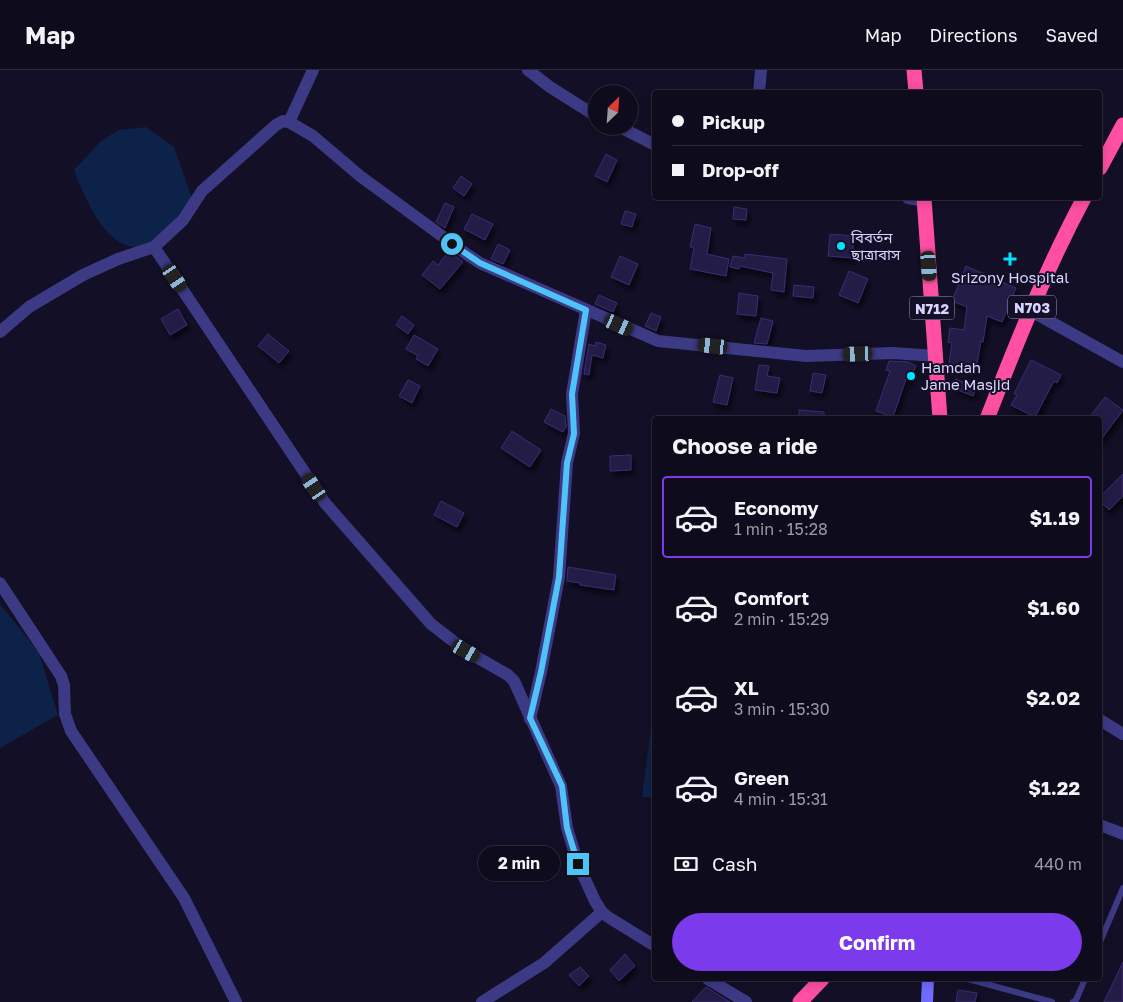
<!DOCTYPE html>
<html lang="en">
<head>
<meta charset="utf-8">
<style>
	:root { --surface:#0e0b1c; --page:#171425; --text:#f1f3f6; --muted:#9b9ba3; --line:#2e2b3b; --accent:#7c3aed }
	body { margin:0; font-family:"Golos Text","Noto Sans Bengali",sans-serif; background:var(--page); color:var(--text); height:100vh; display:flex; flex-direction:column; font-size:19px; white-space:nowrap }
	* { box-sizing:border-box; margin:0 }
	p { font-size:16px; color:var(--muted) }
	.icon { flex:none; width:28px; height:28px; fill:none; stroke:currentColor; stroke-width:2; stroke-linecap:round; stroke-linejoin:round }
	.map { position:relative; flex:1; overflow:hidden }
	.side { position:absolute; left:652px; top:346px; width:450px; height:565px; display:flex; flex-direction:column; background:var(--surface); border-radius:5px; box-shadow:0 2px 12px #0003,0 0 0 1px var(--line) }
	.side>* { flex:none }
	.top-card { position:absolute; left:652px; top:20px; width:450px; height:110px; border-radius:5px; box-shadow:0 2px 12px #0003,0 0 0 1px var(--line); display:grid; align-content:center; height:110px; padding:0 20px; background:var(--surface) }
	.needle { width:32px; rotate:25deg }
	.fabs { position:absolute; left:588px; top:15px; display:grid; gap:10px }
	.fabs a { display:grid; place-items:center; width:50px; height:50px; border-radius:50%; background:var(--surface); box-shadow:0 2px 12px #0003,0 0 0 1px var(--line); font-size:25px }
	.end { position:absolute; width:22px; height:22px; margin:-11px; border:6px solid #4fc3f7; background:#111; box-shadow:0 0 0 2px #111 }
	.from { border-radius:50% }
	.bubble { position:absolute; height:35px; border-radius:18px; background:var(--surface); box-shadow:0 2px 12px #0003,0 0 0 1px var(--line); font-size:16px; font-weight:700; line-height:35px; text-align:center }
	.car { position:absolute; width:15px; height:30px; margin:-15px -8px; border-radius:6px; box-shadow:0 0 4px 1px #0007; background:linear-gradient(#222 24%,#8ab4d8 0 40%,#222 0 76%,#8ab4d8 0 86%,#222 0) }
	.top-card b { display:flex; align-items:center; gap:18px; height:48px; font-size:19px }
	.top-card b+b { border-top:1px solid var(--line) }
	.top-card i { width:12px; height:12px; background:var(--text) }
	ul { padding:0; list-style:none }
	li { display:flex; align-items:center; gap:15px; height:82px; margin:0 10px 8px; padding:0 10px; border:2px solid transparent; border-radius:5px }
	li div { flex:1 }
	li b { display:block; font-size:19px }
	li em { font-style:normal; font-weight:700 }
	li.on { border-color:var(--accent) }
	li>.icon { width:45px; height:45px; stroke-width:1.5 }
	h2 { padding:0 20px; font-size:22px; line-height:60px }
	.pay { display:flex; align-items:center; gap:12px; height:55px; padding:0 20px; font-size:19px }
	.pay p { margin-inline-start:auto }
	.primary-button { display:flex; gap:10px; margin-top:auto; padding:10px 20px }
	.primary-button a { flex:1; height:58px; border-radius:30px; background:var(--accent); color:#fff; font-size:20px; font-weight:700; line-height:58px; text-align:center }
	header { display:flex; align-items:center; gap:30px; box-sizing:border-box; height:70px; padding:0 25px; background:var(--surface); border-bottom:1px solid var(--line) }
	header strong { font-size:24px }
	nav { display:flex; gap:28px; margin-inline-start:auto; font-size:18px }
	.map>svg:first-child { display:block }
</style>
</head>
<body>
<header>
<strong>Map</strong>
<nav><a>Map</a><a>Directions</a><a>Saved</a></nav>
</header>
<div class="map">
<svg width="1123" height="932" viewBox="0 0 1123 932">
	<defs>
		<filter id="shadow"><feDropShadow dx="3" dy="5" stdDeviation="2.5" flood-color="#0009"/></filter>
	</defs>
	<rect width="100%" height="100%" fill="#130f26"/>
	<g fill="#0c2248">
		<path d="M146,57L174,77L192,128C183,147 180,150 164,164C117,206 88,136 74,100L100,72L118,60Z"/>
		<polygon points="0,534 39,583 58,645 0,678"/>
		<polygon points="655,627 655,727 642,727"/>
	</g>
	<g fill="#241b47" stroke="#3b2d73" filter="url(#shadow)">
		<polygon points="606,84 617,90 607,112 595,106"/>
		<polygon points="461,106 472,114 464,126 453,118"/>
		<polygon points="445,133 454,137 445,158 436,152"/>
		<polygon points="734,137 747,139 746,150 733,149"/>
		<polygon points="625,141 636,144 632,157 621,154"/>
		<polygon points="472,144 493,154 485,170 464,159"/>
		<polygon points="695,154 711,158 707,184 729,189 726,206 690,199 694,178 690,177"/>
		<polygon points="830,164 854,166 852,188 828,186"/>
		<polygon points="498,174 510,180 503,194 491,189"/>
		<polygon points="449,181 463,192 440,219 422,205 433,191 438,195"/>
		<polygon points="745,184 787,189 784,222 771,220 773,203 740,196 739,199 730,197 733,186 745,188"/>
		<polygon points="620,186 638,194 629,215 611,207"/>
		<polygon points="966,196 1016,218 1002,252 987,246 983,272 981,271 976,299 949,293 952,273 948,272 950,258 964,260 967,237 952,231"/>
		<polygon points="849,201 868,209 858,233 839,225"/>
		<polygon points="794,215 814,217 813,228 793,226"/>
		<polygon points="739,223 758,226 756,246 737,244"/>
		<polygon points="599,225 617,233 613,242 595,234"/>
		<polygon points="178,239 187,255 170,265 161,249"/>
		<polygon points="651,243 661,247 656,261 645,256"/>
		<polygon points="402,246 414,255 408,264 396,255"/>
		<polygon points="761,248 773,251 767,274 754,273"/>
		<polygon points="268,264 289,281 279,293 258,276"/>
		<polygon points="414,265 438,279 428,296 416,289 418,286 406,279"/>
		<polygon points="596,272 606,275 603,288 592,285 589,305 584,304 589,274 595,276"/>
		<polygon points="1031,290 1061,305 1057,313 1054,311 1035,347 1011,335 1017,325 1014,324"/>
		<polygon points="889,291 908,292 916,296 909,310 906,309 893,347 876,341 890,301 886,300"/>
		<polygon points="759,295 769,296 767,306 780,308 777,323 755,320"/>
		<polygon points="813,303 826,305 822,323 810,321"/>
		<polygon points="720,305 733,308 727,335 713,332"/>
		<polygon points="956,309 976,318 973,326 953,318"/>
		<polygon points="408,310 420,316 412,333 399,326"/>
		<polygon points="1105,327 1123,340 1100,371 1100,349 1088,349"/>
		<polygon points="551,339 565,346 566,357 563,362 544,352"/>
		<polygon points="799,340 824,342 824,349 799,349"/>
		<polygon points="512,361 541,380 530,397 501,378"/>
		<polygon points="631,385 631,400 610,401 610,386"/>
		<polygon points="1123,404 1123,426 1109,440 1100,431 1100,427"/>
		<polygon points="441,431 464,443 457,457 434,445"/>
		<polygon points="568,497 616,505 614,520 580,515 580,513 567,511"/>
		<polygon points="625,884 635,896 619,911 610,900"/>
		<polygon points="1123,892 1123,932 1104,932"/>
		<polygon points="580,897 589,906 579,916 569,905"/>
		<polygon points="706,917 730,932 692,932"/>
		<polygon points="958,920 977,923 975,932 956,932"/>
	</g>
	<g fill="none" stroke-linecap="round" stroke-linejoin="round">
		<g stroke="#3d3a85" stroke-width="6">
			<polyline points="1100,872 1123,818"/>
			<polyline points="968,909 1052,932"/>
			<polyline points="1073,932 1076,930 1085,909"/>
		</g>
		<g stroke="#3d3a85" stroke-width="12">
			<polyline points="528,0 550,17 596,46"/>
			<polyline points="759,22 761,1"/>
			<polyline points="289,52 313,0"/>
			<polyline points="618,56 655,75"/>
			<polyline points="908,128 924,131"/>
			<polyline points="154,177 325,433 431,554 466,581 508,605 514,611 561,716 567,758 578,794 595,831 602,842"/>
			<polyline points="1031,241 1123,292"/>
			<polyline points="0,262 29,237 83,205 118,189 154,177 183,150 202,121 276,55 283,51 289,52 313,66 360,106 468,185 480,193 658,271 806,286 893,283 935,286"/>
			<polyline points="0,513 61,606 64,615 65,644 71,661 184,828 236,932"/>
			<polyline points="530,649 541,602 559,507 567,393 574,363 572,324 586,240"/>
			<polyline points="1100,650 1123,664"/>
			<polyline points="1100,755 1123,764"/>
			<polyline points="708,909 746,932"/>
			<polyline points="482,932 544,893 602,842 608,847 655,876"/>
		</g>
		<polyline stroke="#6f6bff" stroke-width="12" points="927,932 928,909"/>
		<g stroke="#ff4fa3" stroke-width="15">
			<polyline points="914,0 916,22"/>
			<polyline points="1100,98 1123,55"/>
			<polyline points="924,128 940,349"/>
			<path d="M987,349C1016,274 1046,199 1084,128"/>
			<polyline points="800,932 822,909"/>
		</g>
	</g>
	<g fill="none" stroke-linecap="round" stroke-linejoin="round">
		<polyline stroke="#4fc3f7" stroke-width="6" points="452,174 480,193 586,240 572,324 574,364 567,393 559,507 541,602 530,648 562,716 567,758 578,794"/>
	</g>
	<g fill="#00e5ff" stroke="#130f26" stroke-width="2">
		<circle cx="841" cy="176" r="5"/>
		<path d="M1007.5 181.5h5v5h5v5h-5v5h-5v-5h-5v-5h5z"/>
		<circle cx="911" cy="306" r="5"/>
	</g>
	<g text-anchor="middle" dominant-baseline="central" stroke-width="4" stroke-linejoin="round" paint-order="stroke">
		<g fill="#130f26" stroke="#9e99be" stroke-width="1">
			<rect x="1008" y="225.5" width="48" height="23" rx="4"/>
			<rect x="909.5" y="226.5" width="45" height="23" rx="4"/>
		</g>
		<g font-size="14" font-weight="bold" fill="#d9d4ff">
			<text x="1032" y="237">N703</text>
			<text x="932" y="238">N712</text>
		</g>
		<g font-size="15" fill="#d9d4ff" stroke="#130f26" text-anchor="start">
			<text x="851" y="167">বিবর্তন<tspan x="851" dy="17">ছাত্রাবাস</tspan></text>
			<text x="1010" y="207" text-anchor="middle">Srizony Hospital</text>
			<text x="921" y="297">Hamdah<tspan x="921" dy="17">Jame Masjid</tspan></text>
		</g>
	</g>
</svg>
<div class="fabs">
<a><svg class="needle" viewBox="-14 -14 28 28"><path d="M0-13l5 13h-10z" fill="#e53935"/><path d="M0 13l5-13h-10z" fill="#9b9ba3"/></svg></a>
</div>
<i class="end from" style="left:452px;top:174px"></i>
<i class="end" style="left:578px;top:794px"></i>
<div class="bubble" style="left:478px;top:776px;width:82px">2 min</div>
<i class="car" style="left:929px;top:196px;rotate:176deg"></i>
<i class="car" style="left:175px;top:208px;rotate:146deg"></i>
<i class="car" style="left:619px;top:255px;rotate:114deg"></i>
<i class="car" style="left:713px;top:276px;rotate:276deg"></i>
<i class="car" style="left:858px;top:284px;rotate:268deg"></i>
<i class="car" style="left:314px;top:417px;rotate:326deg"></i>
<i class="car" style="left:466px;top:581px;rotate:120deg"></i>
<div class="top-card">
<b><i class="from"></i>Pickup</b>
<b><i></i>Drop-off</b>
</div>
<section class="side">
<h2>Choose a ride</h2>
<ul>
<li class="on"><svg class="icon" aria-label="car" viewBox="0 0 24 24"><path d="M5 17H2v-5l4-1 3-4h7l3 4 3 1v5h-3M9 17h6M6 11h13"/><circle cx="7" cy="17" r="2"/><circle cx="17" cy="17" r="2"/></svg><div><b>Economy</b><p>1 min · 15:28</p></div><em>$1.19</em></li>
<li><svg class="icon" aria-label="car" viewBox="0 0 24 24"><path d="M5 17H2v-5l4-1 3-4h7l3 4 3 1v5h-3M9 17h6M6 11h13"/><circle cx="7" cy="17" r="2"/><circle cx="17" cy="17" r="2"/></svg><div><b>Comfort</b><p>2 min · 15:29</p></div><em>$1.60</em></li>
<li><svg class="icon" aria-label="car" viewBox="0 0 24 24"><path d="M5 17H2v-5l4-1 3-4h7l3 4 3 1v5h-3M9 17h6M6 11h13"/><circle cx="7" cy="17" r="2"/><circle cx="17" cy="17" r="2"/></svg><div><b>XL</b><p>3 min · 15:30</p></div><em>$2.02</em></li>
<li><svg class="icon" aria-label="car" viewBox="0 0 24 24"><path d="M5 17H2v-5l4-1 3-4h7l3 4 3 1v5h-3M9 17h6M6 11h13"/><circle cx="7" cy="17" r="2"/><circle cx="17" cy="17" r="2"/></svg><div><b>Green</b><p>4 min · 15:31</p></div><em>$1.22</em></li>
</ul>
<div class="pay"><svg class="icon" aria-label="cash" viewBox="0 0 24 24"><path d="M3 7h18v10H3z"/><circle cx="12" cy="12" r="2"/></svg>Cash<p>440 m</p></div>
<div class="primary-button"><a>Confirm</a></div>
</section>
</div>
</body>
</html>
